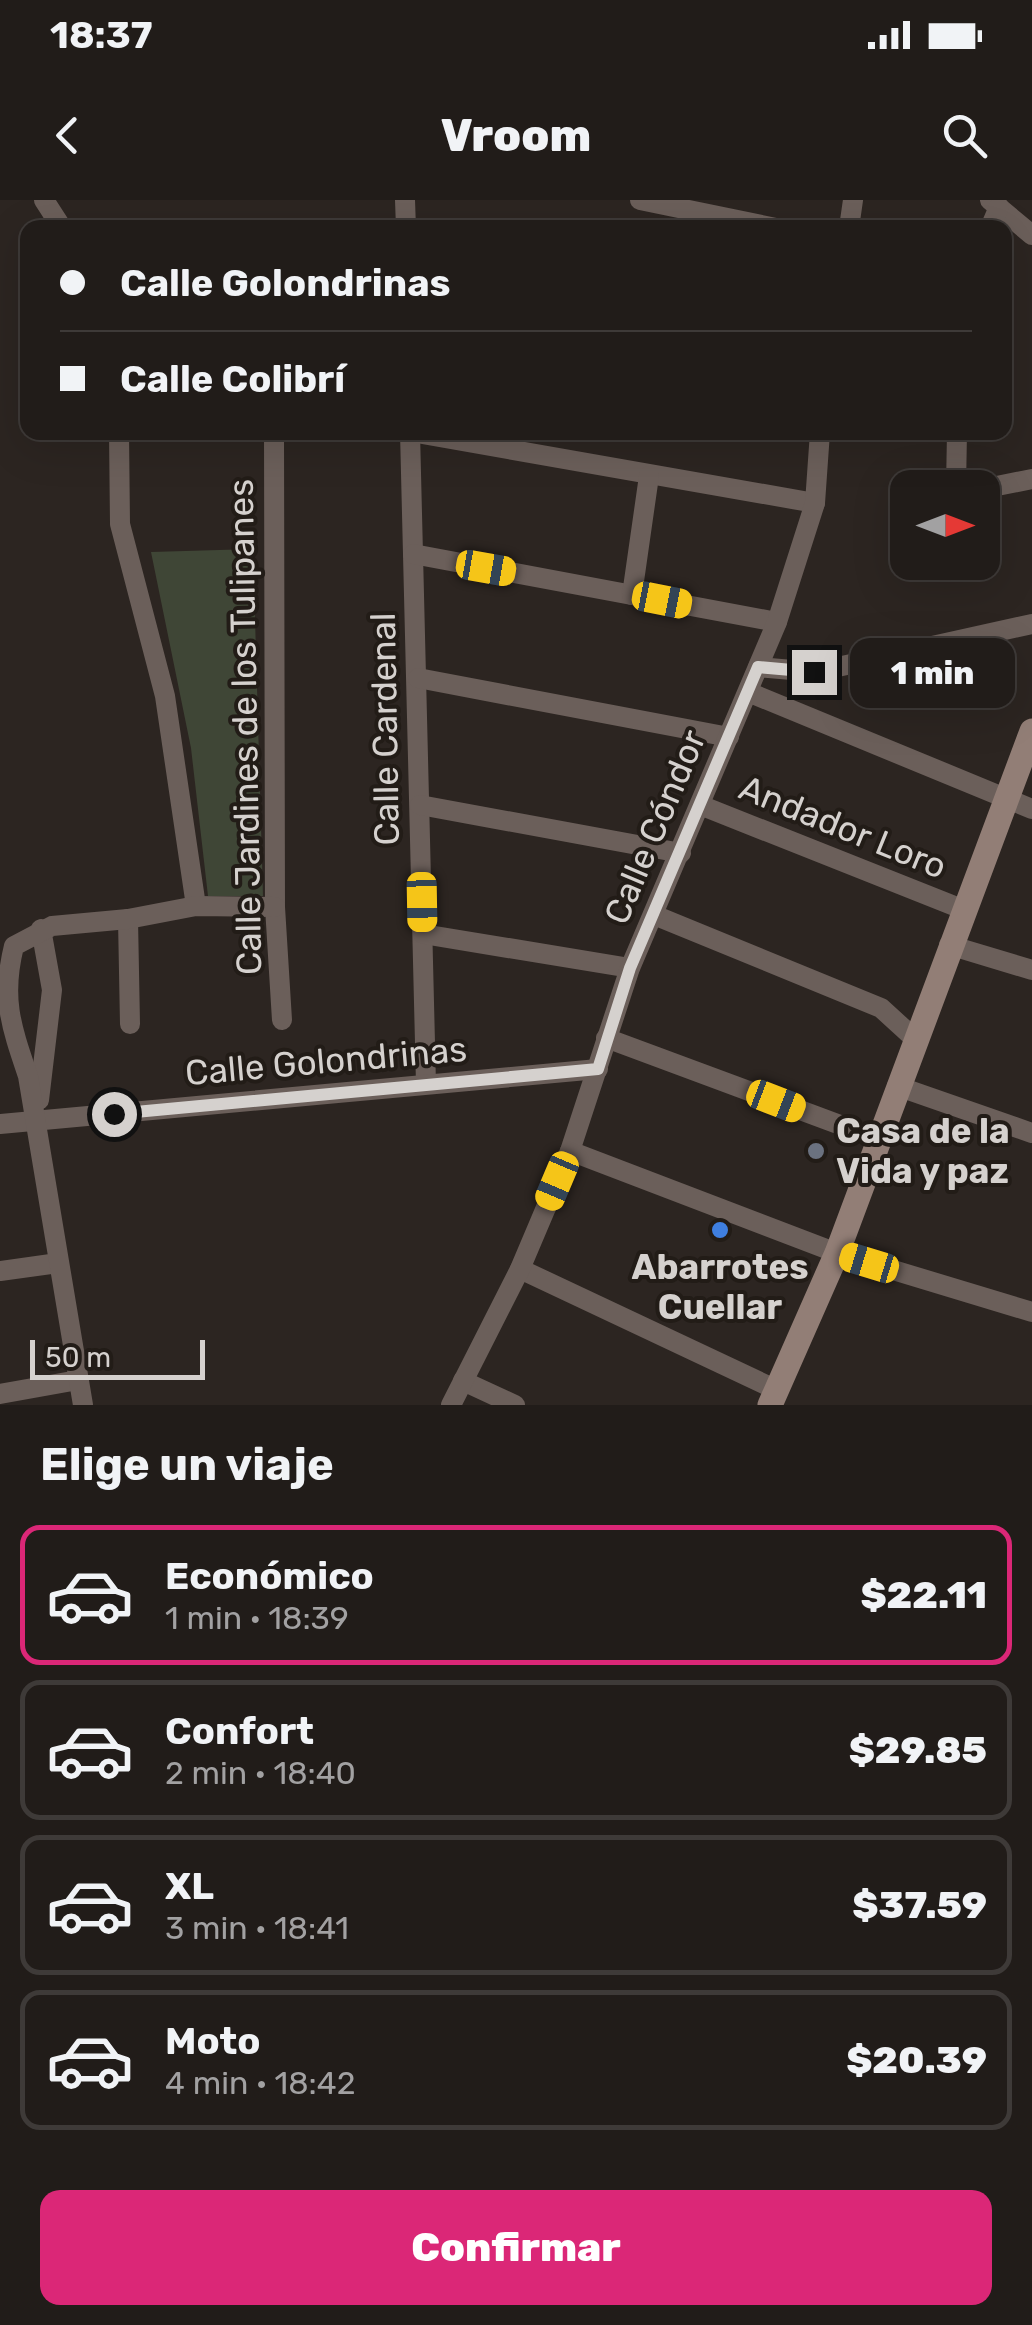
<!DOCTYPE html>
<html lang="es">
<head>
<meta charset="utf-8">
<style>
	:root { --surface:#211c19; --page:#2d2926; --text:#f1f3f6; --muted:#a2a1a2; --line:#3e3a38; --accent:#db2777 }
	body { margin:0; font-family:Rubik,sans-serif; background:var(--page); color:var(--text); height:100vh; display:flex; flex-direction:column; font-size:38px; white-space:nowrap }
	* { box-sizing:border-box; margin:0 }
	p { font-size:32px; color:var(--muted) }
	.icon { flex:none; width:55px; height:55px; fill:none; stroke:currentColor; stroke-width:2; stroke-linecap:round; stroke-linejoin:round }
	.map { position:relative; height:1205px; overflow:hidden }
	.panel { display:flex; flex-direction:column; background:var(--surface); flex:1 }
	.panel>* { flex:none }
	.hud { position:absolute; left:20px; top:20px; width:992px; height:220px; border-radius:20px; box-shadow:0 10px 40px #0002,0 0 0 2px var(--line); display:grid; align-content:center; height:220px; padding:0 40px; background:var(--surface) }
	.needle { width:65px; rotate:90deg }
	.tools { position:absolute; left:890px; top:270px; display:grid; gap:20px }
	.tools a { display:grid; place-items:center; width:110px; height:110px; border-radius:20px; background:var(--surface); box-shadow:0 10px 40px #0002,0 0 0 2px var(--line); font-size:50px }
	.scale { position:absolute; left:30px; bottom:25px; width:175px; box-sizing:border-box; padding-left:10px; border:5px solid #d5d1ce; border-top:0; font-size:28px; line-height:35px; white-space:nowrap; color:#d5d1ce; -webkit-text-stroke:8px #221c17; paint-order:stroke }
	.end { position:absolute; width:45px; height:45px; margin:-22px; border:12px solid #d5d1ce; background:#111; box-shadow:0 0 0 5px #111 }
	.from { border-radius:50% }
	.bubble { position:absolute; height:70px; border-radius:20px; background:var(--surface); box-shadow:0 10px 40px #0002,0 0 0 2px var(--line); font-size:32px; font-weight:800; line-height:70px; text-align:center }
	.car { position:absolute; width:30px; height:60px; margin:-30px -15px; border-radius:12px; box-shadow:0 0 8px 2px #0007; background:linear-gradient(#f5c518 24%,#345 0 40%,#f5c518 0 76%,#345 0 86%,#f5c518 0) }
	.hud b { display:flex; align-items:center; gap:35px; height:95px; font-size:38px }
	.hud b+b { border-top:2px solid var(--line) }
	.hud i { width:25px; height:25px; background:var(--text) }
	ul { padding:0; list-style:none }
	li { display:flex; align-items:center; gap:30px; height:140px; margin:0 20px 15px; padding:0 20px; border:5px solid var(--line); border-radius:20px }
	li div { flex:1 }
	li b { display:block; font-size:38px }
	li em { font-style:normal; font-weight:800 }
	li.active { border-color:var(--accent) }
	li>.icon { width:90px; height:90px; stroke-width:1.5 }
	h2 { padding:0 40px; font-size:45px; line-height:120px }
	.button { display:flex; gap:20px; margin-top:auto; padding:20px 40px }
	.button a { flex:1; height:115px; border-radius:20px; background:var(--accent); color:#fff; font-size:40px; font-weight:800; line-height:115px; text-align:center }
	.status { display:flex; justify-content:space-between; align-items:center; height:70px; padding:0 50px; background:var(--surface); direction:ltr }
	.status svg { height:28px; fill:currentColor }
	header { display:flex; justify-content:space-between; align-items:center; height:130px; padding:0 40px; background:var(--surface); font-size:45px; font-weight:800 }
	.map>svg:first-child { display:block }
</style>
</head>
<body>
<div class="status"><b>18:37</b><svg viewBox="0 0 49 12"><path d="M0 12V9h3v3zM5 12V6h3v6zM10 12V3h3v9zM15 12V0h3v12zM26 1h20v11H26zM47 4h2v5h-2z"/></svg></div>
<header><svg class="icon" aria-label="back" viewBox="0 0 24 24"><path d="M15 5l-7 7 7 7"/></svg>Vroom<svg class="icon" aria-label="search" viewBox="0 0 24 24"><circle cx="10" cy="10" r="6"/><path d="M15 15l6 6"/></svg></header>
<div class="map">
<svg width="1032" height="1205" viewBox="0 0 1032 1205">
	<rect width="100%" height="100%" fill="#2c2521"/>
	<polygon fill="#3f4636" points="253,349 263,696 208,696 191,548 151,352"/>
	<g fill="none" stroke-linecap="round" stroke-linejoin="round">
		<g stroke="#6b5f5a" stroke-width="20">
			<polyline points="44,0 62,28"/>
			<polyline points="405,0 406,28"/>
			<polyline points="640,0 776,28"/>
			<polyline points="990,0 1032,35"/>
			<polyline points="849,28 853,0"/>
			<polyline points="990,28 999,7"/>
			<polyline points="119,232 120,324 165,496 196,706"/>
			<polyline points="274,232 275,707 282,820"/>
			<polyline points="410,232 426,884"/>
			<polyline points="411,232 815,303"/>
			<polyline points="956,288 957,232"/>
			<polyline points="982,289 1032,279"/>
			<polyline points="413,354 777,422"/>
			<polyline points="632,395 649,276"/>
			<polyline points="758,467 815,472 1032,424"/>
			<polyline points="418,478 729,537"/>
			<polyline points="748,492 1032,609"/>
			<polyline points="420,605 681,653"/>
			<polyline points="700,605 962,709"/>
			<polyline points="654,715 881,808 914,838"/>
			<polyline points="128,719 130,824"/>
			<polyline points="423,734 630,768"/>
			<polyline points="949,745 1032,770"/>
			<polyline points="606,838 878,939"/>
			<polyline points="897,886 1032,933"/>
			<polyline points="39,900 52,790 41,729"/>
			<polyline points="0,924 598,869"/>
			<polyline points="570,951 837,1053 1032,1112"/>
			<polyline points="520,1069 777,1190"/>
			<polyline points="0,1071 58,1063"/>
			<polyline points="463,1181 515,1205"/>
			<polyline points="0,1194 78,1180"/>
			<path d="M83,1205L28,876C11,826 1,798 14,746L52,726L128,719L196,706L275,707"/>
			<polyline points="451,1205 520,1069 570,951 630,768 777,422 815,303 820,232"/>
		</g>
		<polyline stroke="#927e76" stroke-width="25" points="770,1205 837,1053 1032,531"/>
	</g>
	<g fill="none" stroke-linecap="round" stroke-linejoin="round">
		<polyline stroke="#d5d1ce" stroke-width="12" points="114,914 598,869 630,768 758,467 814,472"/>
	</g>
	<circle fill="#6b7280" stroke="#221c17" stroke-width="4" cx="816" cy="951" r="10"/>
	<circle fill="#3f7fe0" stroke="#221c17" stroke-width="4" cx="720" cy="1030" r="10"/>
	<g text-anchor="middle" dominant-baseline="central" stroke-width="8" stroke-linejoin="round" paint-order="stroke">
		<g font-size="35" fill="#d5d1ce" stroke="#221c17">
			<text transform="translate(245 527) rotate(-91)">Calle Jardines de los Tulipanes</text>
			<text transform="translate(385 529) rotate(-91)">Calle Cardenal</text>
			<text transform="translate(655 627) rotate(-67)">Calle Cóndor</text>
			<text transform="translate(843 627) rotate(22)">Andador Loro</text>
			<text transform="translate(326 861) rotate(-5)">Calle Golondrinas</text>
		</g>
		<g font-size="35" font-weight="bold" fill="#d5d1ce" stroke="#221c17" text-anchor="start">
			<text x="836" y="931">Casa de la<tspan x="836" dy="40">Vida y paz</tspan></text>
			<text x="720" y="1067" text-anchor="middle">Abarrotes<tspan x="720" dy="40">Cuellar</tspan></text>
		</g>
	</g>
</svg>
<div class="tools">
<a><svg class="needle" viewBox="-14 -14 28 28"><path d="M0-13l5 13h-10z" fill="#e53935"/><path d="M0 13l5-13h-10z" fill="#a2a1a2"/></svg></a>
</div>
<div class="scale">50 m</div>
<i class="end from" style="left:114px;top:914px"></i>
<i class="end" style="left:814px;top:472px"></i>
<div class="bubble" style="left:850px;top:438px;width:165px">1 min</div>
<i class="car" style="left:486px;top:368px;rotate:100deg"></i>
<i class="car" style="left:662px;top:400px;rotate:101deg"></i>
<i class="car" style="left:422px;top:702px;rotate:179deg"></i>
<i class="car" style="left:776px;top:901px;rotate:111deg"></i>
<i class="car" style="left:557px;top:981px;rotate:203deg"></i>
<i class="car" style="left:869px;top:1063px;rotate:287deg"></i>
<div class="hud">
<b><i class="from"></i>Calle Golondrinas</b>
<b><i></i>Calle Colibrí</b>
</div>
</div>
<section class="panel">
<h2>Elige un viaje</h2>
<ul>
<li class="active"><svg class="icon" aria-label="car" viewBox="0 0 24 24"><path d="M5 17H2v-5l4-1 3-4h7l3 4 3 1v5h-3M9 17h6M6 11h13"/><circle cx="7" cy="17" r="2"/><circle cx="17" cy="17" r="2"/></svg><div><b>Económico</b><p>1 min · 18:39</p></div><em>$22.11</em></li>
<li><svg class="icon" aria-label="car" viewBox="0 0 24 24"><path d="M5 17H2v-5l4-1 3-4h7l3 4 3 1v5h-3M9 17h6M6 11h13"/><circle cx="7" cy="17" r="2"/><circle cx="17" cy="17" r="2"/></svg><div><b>Confort</b><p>2 min · 18:40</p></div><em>$29.85</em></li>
<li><svg class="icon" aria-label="car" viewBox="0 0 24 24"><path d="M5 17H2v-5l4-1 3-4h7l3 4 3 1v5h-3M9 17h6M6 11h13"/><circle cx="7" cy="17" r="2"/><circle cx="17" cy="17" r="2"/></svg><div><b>XL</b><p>3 min · 18:41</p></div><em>$37.59</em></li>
<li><svg class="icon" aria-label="car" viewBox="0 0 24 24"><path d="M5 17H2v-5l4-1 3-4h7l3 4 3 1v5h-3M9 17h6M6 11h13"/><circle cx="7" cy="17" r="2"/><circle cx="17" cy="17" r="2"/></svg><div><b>Moto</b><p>4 min · 18:42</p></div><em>$20.39</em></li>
</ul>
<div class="button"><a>Confirmar</a></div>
</section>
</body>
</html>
